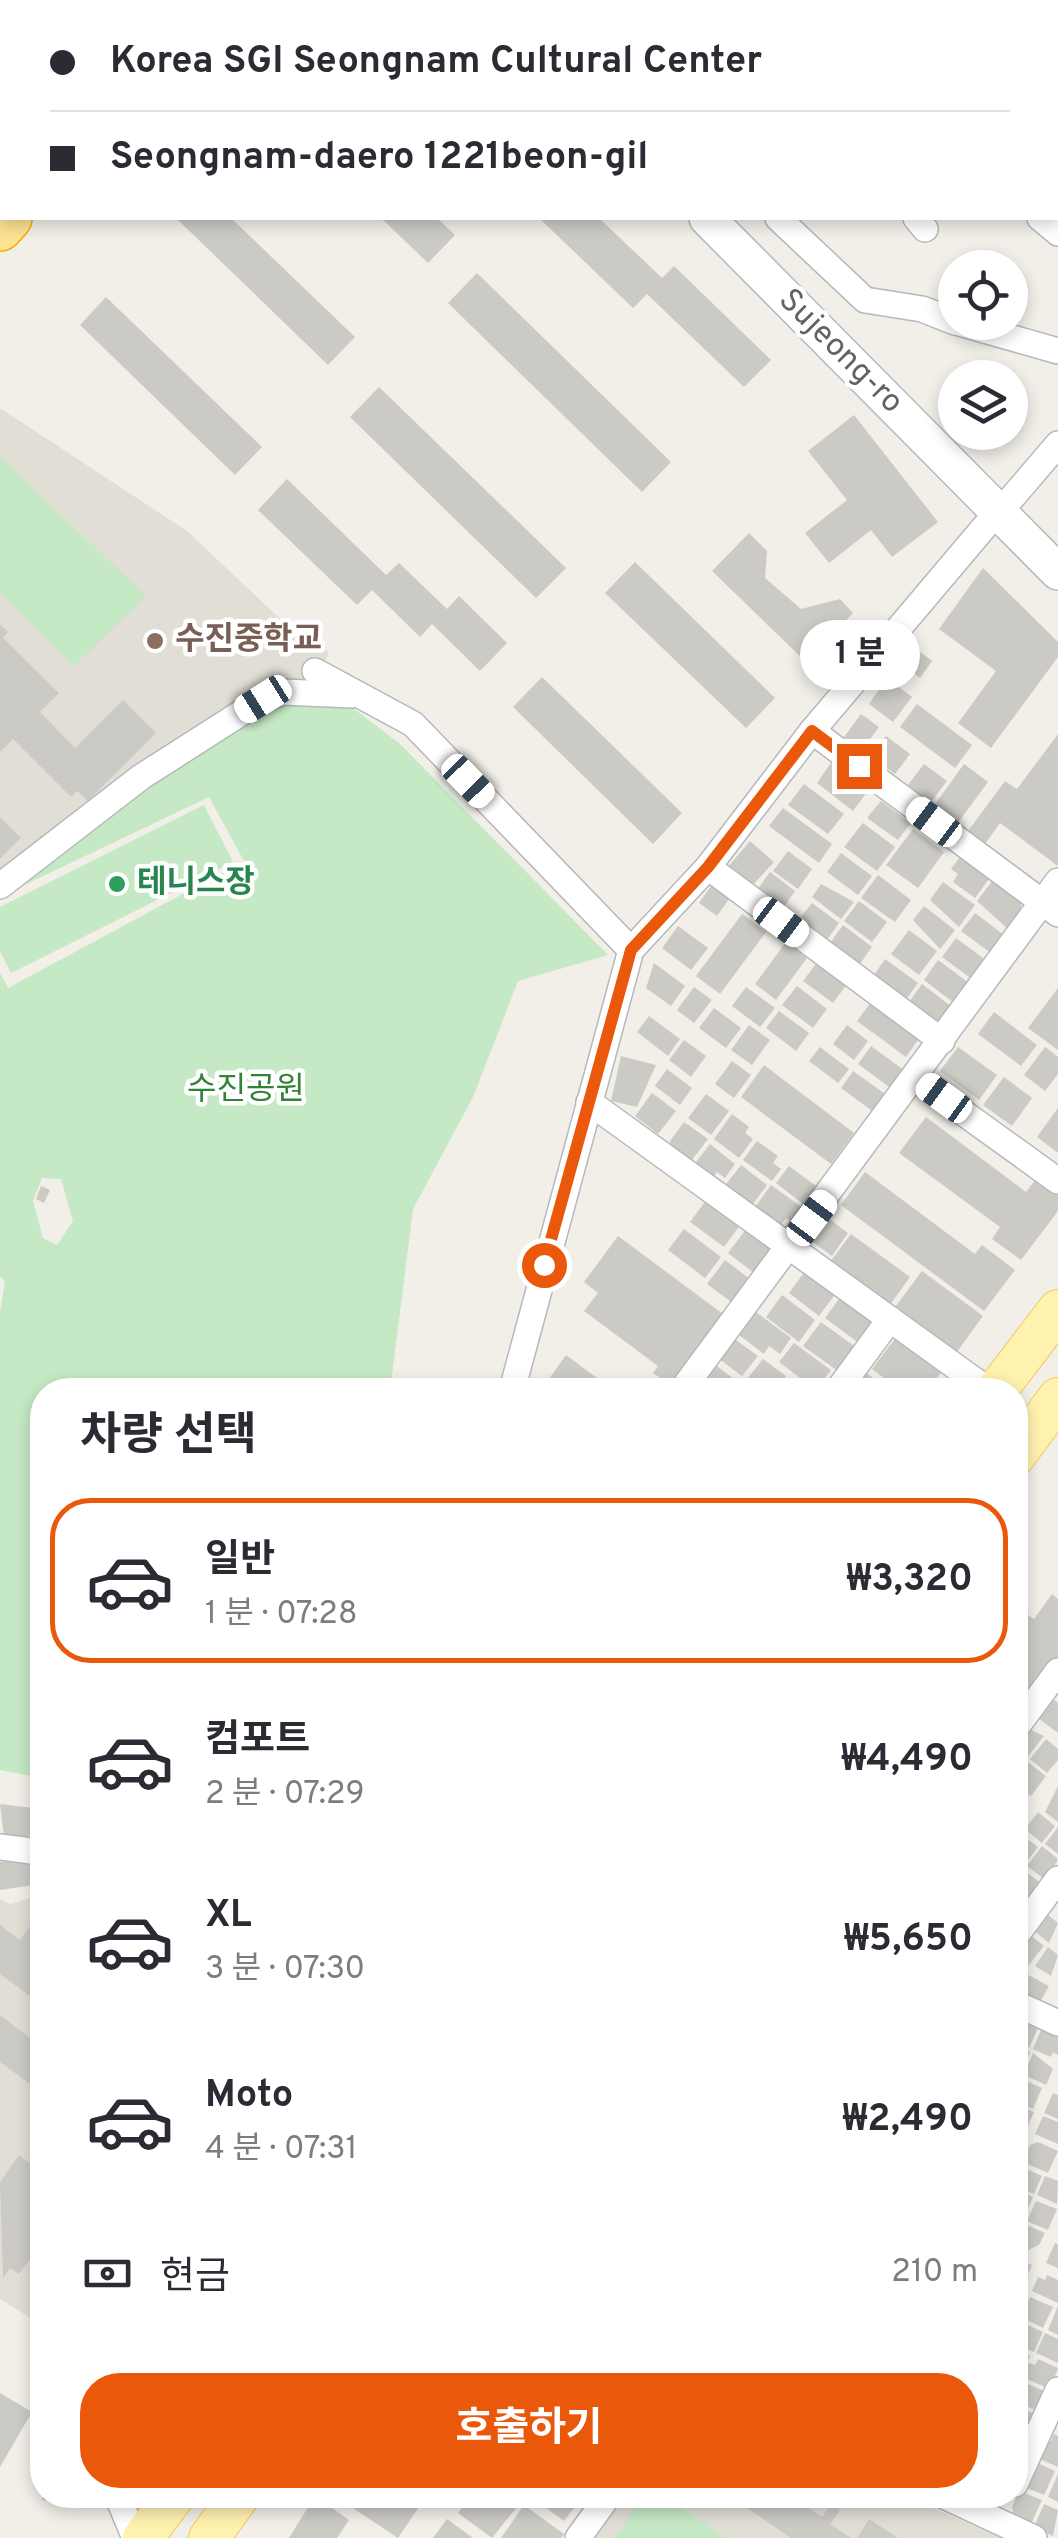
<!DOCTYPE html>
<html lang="ko">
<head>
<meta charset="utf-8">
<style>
	:root { --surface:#fff; --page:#f2f2f3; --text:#2b2b33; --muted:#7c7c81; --line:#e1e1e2; --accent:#ea580c }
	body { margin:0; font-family:Overpass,"Noto Sans KR",sans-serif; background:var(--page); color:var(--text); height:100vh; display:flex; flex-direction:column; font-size:38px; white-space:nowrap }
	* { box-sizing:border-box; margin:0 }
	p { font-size:32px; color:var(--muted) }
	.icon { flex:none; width:55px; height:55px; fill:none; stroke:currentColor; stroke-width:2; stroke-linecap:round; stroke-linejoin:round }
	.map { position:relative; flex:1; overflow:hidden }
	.panel { position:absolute; left:30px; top:1378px; width:998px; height:1130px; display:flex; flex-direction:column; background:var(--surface); border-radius:40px; box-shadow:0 5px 15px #0003 }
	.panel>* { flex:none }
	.hud { position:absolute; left:0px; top:0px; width:1060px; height:220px; box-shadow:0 5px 15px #0003; display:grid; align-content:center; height:220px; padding:0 50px; background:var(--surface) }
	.fabs { position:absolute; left:938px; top:250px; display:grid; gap:20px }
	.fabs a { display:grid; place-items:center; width:90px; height:90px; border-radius:50%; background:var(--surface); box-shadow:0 5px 15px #0003; font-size:50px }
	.end { position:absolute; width:45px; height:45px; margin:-22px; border:12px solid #ea580c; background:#fff; box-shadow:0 0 0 5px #fff }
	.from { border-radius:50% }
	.bubble { position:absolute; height:70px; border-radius:35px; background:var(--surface); box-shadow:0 5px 15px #0003; font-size:32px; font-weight:700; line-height:70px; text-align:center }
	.car { position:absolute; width:30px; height:60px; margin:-30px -15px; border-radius:12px; box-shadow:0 0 8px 2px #0007; background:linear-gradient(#fff 24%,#345 0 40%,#fff 0 76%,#345 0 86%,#fff 0) }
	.hud b { display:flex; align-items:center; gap:35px; height:95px; font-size:38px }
	.hud b+b { border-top:2px solid var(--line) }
	.hud i { width:25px; height:25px; background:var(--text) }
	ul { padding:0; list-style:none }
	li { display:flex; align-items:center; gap:30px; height:165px; margin:0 20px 15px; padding:0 30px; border:5px solid transparent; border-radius:40px }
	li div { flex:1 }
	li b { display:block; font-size:38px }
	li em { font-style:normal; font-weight:700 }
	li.active { border-color:var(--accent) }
	li>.icon { width:90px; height:90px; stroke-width:1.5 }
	h2 { padding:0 50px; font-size:45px; line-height:120px }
	.pay { display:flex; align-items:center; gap:25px; height:110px; padding:0 50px; font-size:38px }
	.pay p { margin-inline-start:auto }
	.action { display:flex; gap:20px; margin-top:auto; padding:20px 50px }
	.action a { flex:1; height:115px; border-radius:40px; background:var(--accent); color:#fff; font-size:40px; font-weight:700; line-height:115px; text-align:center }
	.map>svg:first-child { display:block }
</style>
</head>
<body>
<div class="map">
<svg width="1058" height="2538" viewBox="0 0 1058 2538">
	<rect width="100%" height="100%" fill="#f1efe8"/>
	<g fill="#e1ded6">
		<polygon points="0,408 187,531 291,629 329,652 316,684 224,707 0,873"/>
		<polygon points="42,1895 42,2325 0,2299 0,1899 10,1904"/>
		<polygon points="624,2495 904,2495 1001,2538 592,2538"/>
	</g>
	<g fill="#c5e8c5" fill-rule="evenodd">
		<polygon points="0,457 146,596 74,666 0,592"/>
		<path d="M284,704L349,705L400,744L608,955L518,981L474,1095L413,1209L391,1383L396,1390H42V1778L0,1770V1312L5,1282L0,1276V973L8,988L244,861L209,797L16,889L90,823L264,710ZM42,1178L61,1179L73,1221L57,1245L43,1238L33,1201Z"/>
		<polygon points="204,805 233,862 11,973 0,951 0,907"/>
		<polygon points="644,2495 662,2495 726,2538 615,2538"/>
	</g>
	<g fill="#cccac5">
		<polygon points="176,218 231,218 355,337 328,365"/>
		<polygon points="381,218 437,218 455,235 428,263"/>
		<polygon points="539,218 599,218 662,278 674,266 771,360 744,387 647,294 633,308"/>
		<polygon points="477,273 671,462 642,492 448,303"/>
		<polygon points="106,297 262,447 235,475 80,325"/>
		<polygon points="379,387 566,568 536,598 350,417"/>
		<polygon points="854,415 938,522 892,557 871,530 829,563 805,533 847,500 808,451"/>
		<polygon points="287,479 386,575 399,563 447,609 459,596 507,643 480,671 432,624 420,637 372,590 357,605 258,510"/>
		<polygon points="749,533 767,551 765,578 801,609 840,599 853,613 806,662 712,571"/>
		<polygon points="635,562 775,698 746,728 605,593"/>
		<polygon points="983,568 1058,642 1058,657 991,748 958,723 996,671 939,629"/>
		<polygon points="0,624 8,632 3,638 59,693 40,712 75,748 123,700 156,733 88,801 77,791 71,797 13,739 0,752"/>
		<polygon points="914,647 932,661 920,678 902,664"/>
		<polygon points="542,677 682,813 653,844 513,707"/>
		<polygon points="887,678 912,697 893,722 869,704"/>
		<polygon points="917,704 972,745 955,768 900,727"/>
		<polygon points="861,714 879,727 862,750 844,737"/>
		<polygon points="1058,734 1058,866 1000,823 985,844 968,831 1005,781 1017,789"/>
		<polygon points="886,736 910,754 895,774 871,756"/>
		<polygon points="833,760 870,788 853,811 817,783"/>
		<polygon points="924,764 947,781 931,802 908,785"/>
		<polygon points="964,764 988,782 957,824 933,807"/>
		<polygon points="804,784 844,814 828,834 788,805"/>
		<polygon points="881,801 911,823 898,840 867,818"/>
		<polygon points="783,808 832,844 819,863 769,826"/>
		<polygon points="0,817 21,838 0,859"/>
		<polygon points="863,823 895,847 877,871 844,847"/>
		<polygon points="913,829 944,852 918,888 886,865"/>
		<polygon points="750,841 774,862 750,888 727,868"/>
		<polygon points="788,851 812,869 798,889 773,871"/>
		<polygon points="841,853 872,876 858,895 827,872"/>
		<polygon points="962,854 991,876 975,898 953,882 958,874 951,869"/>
		<polygon points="770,872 795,891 784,907 775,908 755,893"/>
		<polygon points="878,875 911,900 895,922 861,898"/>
		<polygon points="716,879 734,892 717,916 699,903"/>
		<polygon points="993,880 1021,900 1021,914 1009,930 977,901"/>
		<polygon points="943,882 975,905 959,927 930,900"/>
		<polygon points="821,884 854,902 841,919 812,897"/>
		<polygon points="859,901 887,922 872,942 844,921"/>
		<polygon points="812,903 839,923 824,944 801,917"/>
		<polygon points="924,906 955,930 940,949 913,920"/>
		<polygon points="975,913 1008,938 995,956 961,931"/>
		<polygon points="742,914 766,932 720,994 696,976"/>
		<polygon points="843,925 872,947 859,965 828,946"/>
		<polygon points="678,926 708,948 691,970 662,948"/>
		<polygon points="909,930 937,951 919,975 891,954"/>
		<polygon points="956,938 987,961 973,980 942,957"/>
		<polygon points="786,942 807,958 776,1000 755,984"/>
		<polygon points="885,959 918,983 902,1005 874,975"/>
		<polygon points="938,960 969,983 954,1003 924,980"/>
		<polygon points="818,961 848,983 833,1003 803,981"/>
		<polygon points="654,963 685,986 671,1006 646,988"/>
		<polygon points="922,984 952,1007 940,1023 930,1024 906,1006"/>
		<polygon points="797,986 827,1009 813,1028 782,1005"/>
		<polygon points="694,987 712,1000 694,1023 677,1010"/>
		<polygon points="746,987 775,1008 760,1027 732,1006"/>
		<polygon points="1058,988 1058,1050 1028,1028"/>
		<polygon points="872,1001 920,1037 906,1057 857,1021"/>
		<polygon points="714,1008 741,1028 726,1048 699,1028"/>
		<polygon points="779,1011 809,1033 796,1051 766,1028"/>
		<polygon points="994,1012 1037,1045 1021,1066 978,1034"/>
		<polygon points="649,1016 680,1039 668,1056 637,1032"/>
		<polygon points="749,1025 770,1040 752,1065 731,1050"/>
		<polygon points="847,1025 868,1041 854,1060 833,1044"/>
		<polygon points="684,1040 706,1056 691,1077 669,1060"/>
		<polygon points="871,1046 905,1071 892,1089 858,1064"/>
		<polygon points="820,1047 849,1069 838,1083 809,1061"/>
		<polygon points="958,1047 997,1075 979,1100 940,1071"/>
		<polygon points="1045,1047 1058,1057 1058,1074 1045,1091 1024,1075"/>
		<polygon points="621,1056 656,1065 637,1107 611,1101"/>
		<polygon points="732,1061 751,1075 734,1098 715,1084"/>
		<polygon points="764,1065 854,1133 831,1164 741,1097"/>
		<polygon points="667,1069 692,1088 680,1105 655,1086"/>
		<polygon points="853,1071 888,1096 875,1113 841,1088"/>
		<polygon points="1004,1077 1032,1098 1012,1126 983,1105"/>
		<polygon points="652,1093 676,1111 658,1134 635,1116"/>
		<polygon points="706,1094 729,1111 711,1135 688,1118"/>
		<polygon points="1058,1108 1058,1153 1037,1137"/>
		<polygon points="732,1114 749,1127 745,1133 753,1139 739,1158 714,1139"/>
		<polygon points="926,1117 1026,1192 1036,1179 1058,1196 1058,1211 1021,1260 992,1239 1000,1227 899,1153"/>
		<polygon points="684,1122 708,1139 688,1165 671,1153 670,1141"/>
		<polygon points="757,1141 778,1156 773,1163 781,1169 772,1181 743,1160"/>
		<polygon points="710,1144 735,1164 725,1178 717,1172 711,1180 693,1166"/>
		<polygon points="741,1165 767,1185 753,1204 723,1188"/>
		<polygon points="789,1166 820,1189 807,1207 776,1183"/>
		<polygon points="865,1172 975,1254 982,1245 1015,1270 984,1311 841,1205"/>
		<polygon points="771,1185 803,1208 793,1222 786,1218 780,1226 755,1207"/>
		<polygon points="41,1186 50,1190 44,1203 36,1199"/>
		<polygon points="707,1199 741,1224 724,1247 690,1222"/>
		<polygon points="828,1218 848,1233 832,1256 811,1241"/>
		<polygon points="747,1228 773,1248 754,1273 728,1253"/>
		<polygon points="684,1229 721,1257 705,1278 668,1250"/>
		<polygon points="851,1234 910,1277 889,1306 830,1262"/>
		<polygon points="618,1236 727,1317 675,1388 653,1373 658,1366 584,1311 598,1293 584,1282"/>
		<polygon points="725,1260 751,1280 734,1304 707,1284"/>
		<polygon points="806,1270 836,1293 819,1316 789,1293"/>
		<polygon points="922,1271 983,1316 951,1360 890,1314"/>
		<polygon points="782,1295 815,1320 799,1342 766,1317"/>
		<polygon points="841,1296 868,1316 874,1331 863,1346 825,1318"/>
		<polygon points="752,1309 791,1338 780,1354 769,1346 764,1354 735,1332"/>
		<polygon points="821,1322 857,1348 839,1372 803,1346"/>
		<polygon points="897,1336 943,1370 928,1390 900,1390 872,1369"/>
		<polygon points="733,1338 758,1356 742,1376 718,1358"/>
		<polygon points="794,1343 831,1370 816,1390 779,1362"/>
		<polygon points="566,1355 613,1390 541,1390"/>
		<polygon points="763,1359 786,1376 775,1390 762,1390 747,1379"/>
		<polygon points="713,1363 739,1383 734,1390 704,1390 697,1385"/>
		<polygon points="864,1371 889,1390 850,1390"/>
		<polygon points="793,1378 809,1390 783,1390"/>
		<polygon points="1052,1594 1058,1599 1058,1656 1032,1690 1015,1677 1015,1618 1021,1610 1034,1619"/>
		<polygon points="1053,1699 1058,1703 1058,1733 1038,1718"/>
		<polygon points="1025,1727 1044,1736 1026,1759 1015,1751 1015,1741"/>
		<polygon points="1046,1739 1058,1749 1058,1760 1047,1773 1030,1759"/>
		<polygon points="1015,1756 1025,1763 1015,1776"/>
		<polygon points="1029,1763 1046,1776 1031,1796 1015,1784"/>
		<polygon points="1058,1786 1058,1822 1045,1812"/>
		<polygon points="1015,1790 1028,1801 1015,1818"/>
		<polygon points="0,1804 42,1809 42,1837 4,1836"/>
		<polygon points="1038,1812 1055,1826 1042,1843 1025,1829"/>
		<polygon points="1058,1827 1058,1854 1045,1844"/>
		<polygon points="1019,1833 1038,1847 1024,1865 1015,1858"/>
		<polygon points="1042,1846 1058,1859 1047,1881 1027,1866"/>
		<polygon points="30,1857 34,1885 0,1890 0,1862"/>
		<polygon points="1026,1872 1046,1887 1032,1905 1015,1896 1015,1885"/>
		<polygon points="1046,1913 1058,1923 1049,1943 1033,1930"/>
		<polygon points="34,1921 42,1928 42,2005 0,1974 0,1925 20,1940"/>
		<polygon points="1029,1934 1044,1946 1027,1967 1015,1957 1015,1951"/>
		<polygon points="1048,1947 1058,1955 1051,1976 1035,1966"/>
		<polygon points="1015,1968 1049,1986 1037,2008 1015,1996"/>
		<polygon points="0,2015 42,2047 42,2101 34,2095 38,2090 0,2062"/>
		<polygon points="1017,2016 1039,2026 1029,2048 1015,2042"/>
		<polygon points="1043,2025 1058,2031 1058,2055 1053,2052 1051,2057 1033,2049"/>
		<polygon points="1015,2046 1030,2052 1021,2073 1015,2070"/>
		<polygon points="1033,2053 1053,2069 1046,2085 1024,2075"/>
		<polygon points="1022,2079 1042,2088 1033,2109 1015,2101"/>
		<polygon points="1053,2093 1058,2095 1058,2119 1044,2113"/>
		<polygon points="1015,2104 1034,2112 1026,2130 1015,2125"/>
		<polygon points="1043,2116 1058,2122 1058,2144 1035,2134"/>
		<polygon points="1038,2142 1058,2151 1048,2173 1023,2162 1030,2145"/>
		<polygon points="19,2155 42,2172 42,2243 19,2274 10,2268 3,2278 0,2182"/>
		<polygon points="1024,2168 1042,2176 1034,2194 1015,2186 1016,2171 1022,2173"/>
		<polygon points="1045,2176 1058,2181 1057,2204 1037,2195"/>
		<polygon points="1015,2189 1033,2197 1024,2217 1015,2213"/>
		<polygon points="1036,2201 1057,2209 1048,2230 1027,2221"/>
		<polygon points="1024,2224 1045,2233 1039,2245 1026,2251 1015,2246"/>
		<polygon points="1055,2243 1058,2244 1058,2268 1046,2263"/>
		<polygon points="1015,2258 1032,2265 1021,2290 1015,2287"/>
		<polygon points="1047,2275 1058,2280 1058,2303 1032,2291 1038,2277 1045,2280"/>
		<polygon points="1030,2297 1053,2307 1043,2328 1021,2317"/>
		<polygon points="1058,2306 1058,2335 1048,2330"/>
		<polygon points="1021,2322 1043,2332 1034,2352 1015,2344"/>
		<polygon points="1045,2333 1058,2339 1058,2363 1036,2353"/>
		<polygon points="1015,2349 1030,2356 1021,2376 1015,2373"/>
		<polygon points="1038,2359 1058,2368 1050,2389 1022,2377 1029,2363 1035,2365"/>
		<polygon points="1023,2382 1049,2393 1040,2412 1015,2401"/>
		<polygon points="0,2393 32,2412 0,2467"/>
		<polygon points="1015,2405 1037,2415 1028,2435 1015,2429"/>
		<polygon points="1054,2434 1058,2436 1058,2467 1035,2457 1043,2438 1051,2441"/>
		<polygon points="1033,2461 1055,2471 1044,2495 1022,2486"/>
		<polygon points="1058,2474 1058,2502 1048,2497"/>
		<polygon points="1019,2491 1042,2500 1029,2528 1015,2521 1012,2507"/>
		<polygon points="43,2495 84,2495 83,2505 42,2500"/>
		<polygon points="333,2495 427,2495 398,2538"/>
		<polygon points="470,2495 509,2495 520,2503 492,2538 458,2513"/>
		<polygon points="534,2495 584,2495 564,2521 532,2498"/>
		<polygon points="728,2495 789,2495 822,2517 831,2504 840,2510 830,2524 851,2538 791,2538"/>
		<polygon points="315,2496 349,2520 337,2538 289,2538"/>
		<polygon points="1044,2504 1058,2510 1053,2536 1034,2527"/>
		<polygon points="524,2505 564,2534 561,2538 501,2538"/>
		<polygon points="447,2519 473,2538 433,2538"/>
		<polygon points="869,2519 898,2538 857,2538"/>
	</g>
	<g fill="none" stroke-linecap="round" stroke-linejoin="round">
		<defs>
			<g id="street">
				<polyline points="626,0 629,2"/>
				<polyline points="719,0 722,2"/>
				<polyline points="792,0 795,2"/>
				<polyline points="871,2 873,0"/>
				<polyline points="977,2 982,0"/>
				<polyline points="1058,28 1058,27"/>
				<polyline points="1058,63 1058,64"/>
				<polyline points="778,218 865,300 922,309 955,322"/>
				<polyline points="916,218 925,229"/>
				<polyline points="1040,218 1058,233"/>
				<polyline points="956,322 1058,351"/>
				<polyline points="1010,500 1058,444"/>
				<polyline points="315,671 413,724 631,950"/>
				<polyline points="812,731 1058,914"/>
				<polyline points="708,867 942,1041"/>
				<polyline points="0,886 141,777 263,699 283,692 352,695"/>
				<polyline points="915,1078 1058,1181"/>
				<polyline points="589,1102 988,1390"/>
				<polyline points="512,1390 631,950 708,867 812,731 997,512"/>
				<polyline points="682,1390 1058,881"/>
				<polyline points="838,1390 890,1319"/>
				<polyline points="1015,1729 1058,1671"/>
				<polyline points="0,1847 39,1852 42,1848"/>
				<polyline points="1015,1937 1058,1879"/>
				<polyline points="1015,2003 1058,2023"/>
				<polyline points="1015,2484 1058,2390"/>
				<polyline points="117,2495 135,2538"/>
				<polyline points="942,2495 1034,2538"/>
				<polyline points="578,2538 609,2495"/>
			</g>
			<g id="secondary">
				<polyline points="492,0 495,2"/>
				<polyline points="524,0 527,2"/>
				<polyline points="707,218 1058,572"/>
			</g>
			<g id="primary">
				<polyline points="997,1390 1058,1310"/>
				<polyline points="1015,1456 1058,1398"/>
				<polyline points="143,2538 175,2495"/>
				<polyline points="209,2538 240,2495"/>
			</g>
			<g id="highway">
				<polyline points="127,2 130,0"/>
				<polyline points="194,2 196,0"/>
				<polyline points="0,135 2,133"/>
				<polyline points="0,228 9,218"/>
			</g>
		</defs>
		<use href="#street" stroke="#b5b8bc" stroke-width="28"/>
		<use href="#secondary" stroke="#b6babf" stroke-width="38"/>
		<use href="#primary" stroke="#f2c960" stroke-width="42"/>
		<use href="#highway" stroke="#f9ab00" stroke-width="48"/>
		<use href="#street" stroke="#fff" stroke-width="25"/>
		<use href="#secondary" stroke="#fff" stroke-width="35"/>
		<use href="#primary" stroke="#fff2af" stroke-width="40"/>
		<use href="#highway" stroke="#fde293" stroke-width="45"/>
	</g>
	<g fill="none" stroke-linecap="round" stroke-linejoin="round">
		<polyline stroke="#ea580c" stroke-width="12" points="544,1265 631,950 708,867 812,731 859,766"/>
	</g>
	<circle fill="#8d6e63" stroke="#fff" stroke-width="4" cx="155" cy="641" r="10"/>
	<circle fill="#2e9e5b" stroke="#fff" stroke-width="4" cx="117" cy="884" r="10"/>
	<g text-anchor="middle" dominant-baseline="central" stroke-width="9" stroke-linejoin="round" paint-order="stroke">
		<g font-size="32" fill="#5f6368" stroke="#fff">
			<text transform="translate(840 352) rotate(45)">Sujeong-ro</text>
		</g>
		<g font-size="32" font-weight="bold" fill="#785e54" stroke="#fff" text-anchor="start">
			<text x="175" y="641">수진중학교</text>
		</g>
		<g font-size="32" font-weight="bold" fill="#27864d" stroke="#fff" text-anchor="start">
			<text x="137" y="884">테니스장</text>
		</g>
		<g font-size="32" fill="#348238" stroke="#fff">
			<text x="246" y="1091">수진공원</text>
		</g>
	</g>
</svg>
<div class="fabs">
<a><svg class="icon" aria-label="locate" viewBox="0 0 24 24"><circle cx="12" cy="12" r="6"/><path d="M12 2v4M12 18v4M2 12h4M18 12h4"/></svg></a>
<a><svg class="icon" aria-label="layers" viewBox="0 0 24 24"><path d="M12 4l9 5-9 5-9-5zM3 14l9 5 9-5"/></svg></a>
</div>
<i class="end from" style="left:544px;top:1265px"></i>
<i class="end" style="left:859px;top:766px"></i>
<div class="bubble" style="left:800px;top:620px;width:120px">1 분</div>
<i class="car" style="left:263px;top:699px;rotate:238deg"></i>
<i class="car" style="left:468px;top:781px;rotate:136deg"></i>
<i class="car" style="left:934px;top:822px;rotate:307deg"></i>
<i class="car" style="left:781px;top:922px;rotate:127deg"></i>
<i class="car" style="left:944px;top:1098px;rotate:306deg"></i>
<i class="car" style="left:812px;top:1218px;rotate:37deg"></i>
<div class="hud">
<b><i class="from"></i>Korea SGI Seongnam Cultural Center</b>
<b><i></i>Seongnam-daero 1221beon-gil</b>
</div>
<section class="panel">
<h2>차량 선택</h2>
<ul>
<li class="active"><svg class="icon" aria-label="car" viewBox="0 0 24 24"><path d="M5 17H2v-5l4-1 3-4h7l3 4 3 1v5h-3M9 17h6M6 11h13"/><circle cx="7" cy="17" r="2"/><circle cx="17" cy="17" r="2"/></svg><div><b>일반</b><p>1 분 · 07:28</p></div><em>₩3,320</em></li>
<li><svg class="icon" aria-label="car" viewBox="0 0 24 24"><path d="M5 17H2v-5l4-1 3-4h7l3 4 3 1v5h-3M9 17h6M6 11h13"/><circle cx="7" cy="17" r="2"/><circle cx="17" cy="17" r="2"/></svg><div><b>컴포트</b><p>2 분 · 07:29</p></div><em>₩4,490</em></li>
<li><svg class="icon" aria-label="car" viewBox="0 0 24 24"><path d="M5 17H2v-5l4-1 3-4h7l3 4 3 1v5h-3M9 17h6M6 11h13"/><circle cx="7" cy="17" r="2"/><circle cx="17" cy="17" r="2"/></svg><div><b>XL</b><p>3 분 · 07:30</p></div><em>₩5,650</em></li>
<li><svg class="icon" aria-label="car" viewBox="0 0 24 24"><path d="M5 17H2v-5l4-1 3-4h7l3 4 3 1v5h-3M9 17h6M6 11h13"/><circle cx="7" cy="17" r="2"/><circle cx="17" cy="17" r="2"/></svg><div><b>Moto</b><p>4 분 · 07:31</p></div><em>₩2,490</em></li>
</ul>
<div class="pay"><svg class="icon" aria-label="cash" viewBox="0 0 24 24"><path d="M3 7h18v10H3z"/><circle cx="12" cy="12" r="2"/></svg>현금<p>210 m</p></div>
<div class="action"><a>호출하기</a></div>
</section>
</div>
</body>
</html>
